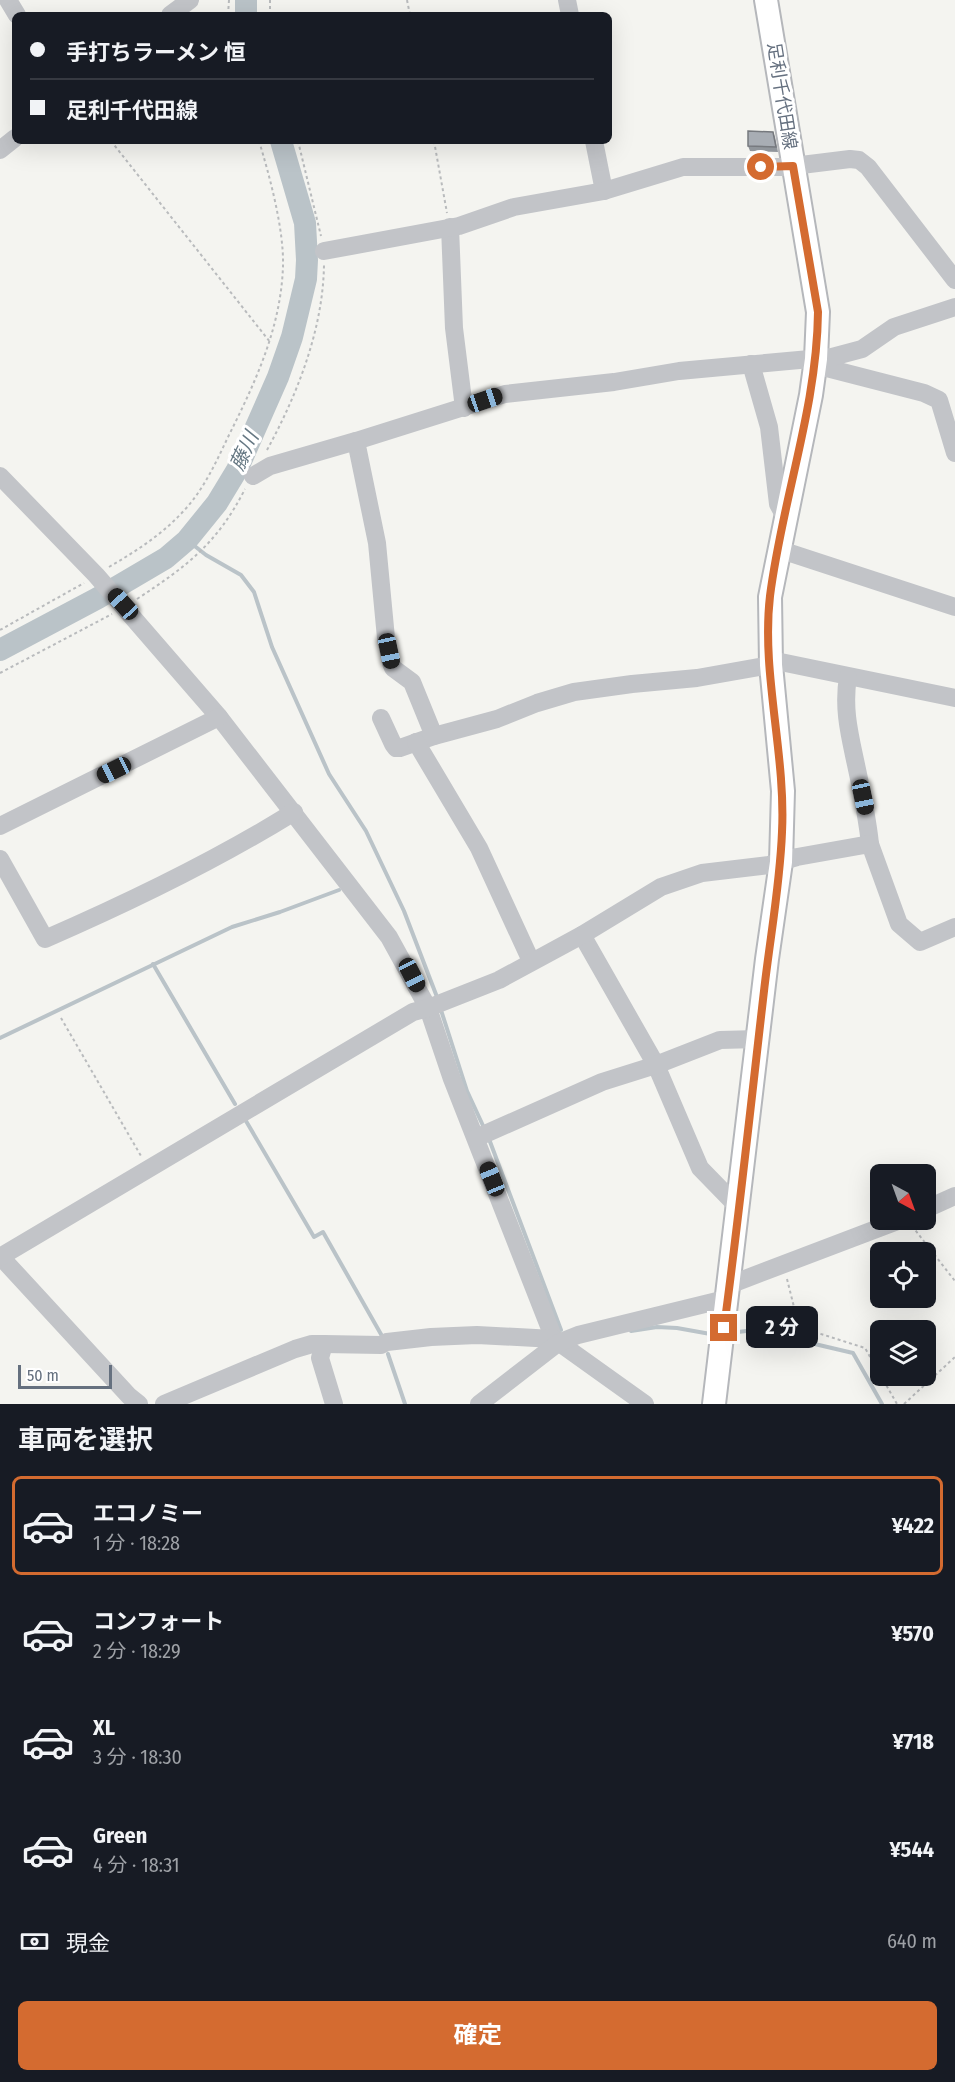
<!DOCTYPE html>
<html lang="ja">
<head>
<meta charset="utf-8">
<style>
	:root { --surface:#171b24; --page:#20242c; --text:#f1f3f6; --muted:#9ea1a6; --line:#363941; --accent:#d46b30 }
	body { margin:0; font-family:"Fira Sans Condensed","Noto Sans JP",sans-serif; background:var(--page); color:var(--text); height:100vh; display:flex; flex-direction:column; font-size:22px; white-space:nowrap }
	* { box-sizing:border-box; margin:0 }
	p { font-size:20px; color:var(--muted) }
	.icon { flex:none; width:33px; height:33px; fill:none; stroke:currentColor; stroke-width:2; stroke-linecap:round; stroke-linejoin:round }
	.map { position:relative; height:1404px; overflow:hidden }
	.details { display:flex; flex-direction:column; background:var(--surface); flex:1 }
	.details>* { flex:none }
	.banner { position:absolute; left:12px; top:12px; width:600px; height:132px; border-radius:9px; box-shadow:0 6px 24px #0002; display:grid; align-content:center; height:132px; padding:0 18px; background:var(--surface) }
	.needle { width:39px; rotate:139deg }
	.buttons { position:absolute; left:870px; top:1164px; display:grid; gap:12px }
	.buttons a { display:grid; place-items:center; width:66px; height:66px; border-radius:9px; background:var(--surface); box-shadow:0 6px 24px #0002; font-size:30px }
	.scale { position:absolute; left:18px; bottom:15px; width:94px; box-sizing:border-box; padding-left:6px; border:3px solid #65707f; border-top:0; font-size:16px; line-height:21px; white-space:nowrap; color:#65707f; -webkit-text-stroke:4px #fff; paint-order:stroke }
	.end { position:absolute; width:27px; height:27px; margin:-14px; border:8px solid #d46b30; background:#fff; box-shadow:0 0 0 3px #fff }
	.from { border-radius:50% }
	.bubble { position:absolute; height:42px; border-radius:9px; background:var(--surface); box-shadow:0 6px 24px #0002; font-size:20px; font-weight:700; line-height:42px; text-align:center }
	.car { position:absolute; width:18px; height:36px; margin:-18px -9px; border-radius:8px; box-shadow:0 0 4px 2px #0007; background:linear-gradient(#222 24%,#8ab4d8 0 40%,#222 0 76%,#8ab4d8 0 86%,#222 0) }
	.banner b { display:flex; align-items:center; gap:21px; height:57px; font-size:22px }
	.banner b+b { border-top:2px solid var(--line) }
	.banner i { width:15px; height:15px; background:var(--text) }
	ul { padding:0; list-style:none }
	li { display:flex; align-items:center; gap:18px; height:99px; margin:0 12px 9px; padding:0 6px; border:3px solid transparent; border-radius:9px }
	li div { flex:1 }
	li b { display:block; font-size:22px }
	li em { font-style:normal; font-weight:700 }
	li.selected { border-color:var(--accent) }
	li>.icon { width:54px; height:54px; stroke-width:1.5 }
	h2 { padding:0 18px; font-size:27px; line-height:72px }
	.pay { display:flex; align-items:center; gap:15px; height:66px; padding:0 18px; font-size:22px }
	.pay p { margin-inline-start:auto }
	.cta { display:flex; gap:12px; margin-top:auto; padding:12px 18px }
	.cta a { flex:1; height:69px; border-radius:9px; background:var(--accent); color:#fff; font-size:24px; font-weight:700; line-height:69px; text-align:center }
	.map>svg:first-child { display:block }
</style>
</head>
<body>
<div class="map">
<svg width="955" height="1404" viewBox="0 0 955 1404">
	<rect width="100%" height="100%" fill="#f4f4f0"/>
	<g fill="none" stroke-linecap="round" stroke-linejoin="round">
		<g stroke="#bac3c8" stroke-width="4">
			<polyline points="187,540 206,555 241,575 254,592 272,647 329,774 366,831 404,911 437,997"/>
			<polyline points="153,964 235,1104"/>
			<polyline points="440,1007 467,1091 485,1130"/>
			<polyline points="0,1038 232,927 280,912 339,890"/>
			<polyline points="246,1121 314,1237 323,1232 382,1336"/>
			<polyline points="489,1139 561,1330"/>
			<polyline points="631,1331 657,1327 677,1328 716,1335"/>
			<polyline points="729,1333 755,1330 853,1353 882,1404"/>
			<polyline points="388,1354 405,1404"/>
		</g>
		<g stroke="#bac3c8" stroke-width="22">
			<polyline points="246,15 246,0"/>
			<polyline points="0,650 98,598 166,558 187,540 217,503 237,470 278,377 292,337 306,279 307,260 305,223 281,141"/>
		</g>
		<defs>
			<polyline id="major" points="714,1404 767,959 781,862 783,791 771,665 770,597 811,395 816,359 818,312 766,0"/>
		</defs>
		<use href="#major" stroke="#b5b7bb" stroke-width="26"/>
		<g stroke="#b9bbbd" stroke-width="2" stroke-dasharray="3 3" stroke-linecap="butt">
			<polyline points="407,0 410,15"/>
			<polyline points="228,15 229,0"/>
			<polyline points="270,15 270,0"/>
			<polyline points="111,141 270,342"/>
			<polyline points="298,141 321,236"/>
			<polyline points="434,141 447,213"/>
			<path d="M267,450C297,395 323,330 324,265"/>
			<path d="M109,567C138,550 166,532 188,506C206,485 217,460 229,435C256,381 281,327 283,266C284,230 270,177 259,141"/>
			<path d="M137,599C187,566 217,544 245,489"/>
			<polyline points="0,630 84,583"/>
			<polyline points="0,673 112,614"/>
			<polyline points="61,1018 141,1156"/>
			<polyline points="912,1226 955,1281"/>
			<polyline points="787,1279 799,1327 865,1348 897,1404"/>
			<polyline points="904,1404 955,1357"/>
		</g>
		<g stroke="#c2c4c8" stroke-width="18">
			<polyline points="8,0 17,15"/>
			<polyline points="567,0 570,15"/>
			<polyline points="170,15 190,0"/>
			<polyline points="594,141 604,191"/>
			<polyline points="0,150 15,138"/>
			<polyline points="450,227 454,328 464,408"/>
			<polyline points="324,251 459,226 514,207 604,191 683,167 785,167 850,159 859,160 868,167 955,280"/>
			<polyline points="751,364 769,427 778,504 785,517"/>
			<polyline points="815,365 924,393 939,400 955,453"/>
			<polyline points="356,441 377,543 386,638 391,663 393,668 412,682 434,736"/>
			<polyline points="0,476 96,575 219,717 389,937 428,1008 452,1079 554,1339 645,1404"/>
			<polyline points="253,476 270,466 356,441 505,394 614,382 679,371 832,357 862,349 894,327 955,307"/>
			<polyline points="778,549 955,607"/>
			<polyline points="771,660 955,698"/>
			<path d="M848,677C843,707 849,732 855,760C861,788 867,815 870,844"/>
			<polyline points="381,718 393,744 396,748 400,748 434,736 497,719 537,703 574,692 632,684 697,678 771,665"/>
			<polyline points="416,742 479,848 531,961"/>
			<polyline points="0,826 219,717"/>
			<path d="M0,859L45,939C130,902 215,861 294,812"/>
			<polyline points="582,935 656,1065 700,1168 738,1207"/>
			<polyline points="476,1138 602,1082 656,1065 720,1040 758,1039"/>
			<polyline points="926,1209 955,1196"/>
			<polyline points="0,1256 129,1396 139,1404"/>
			<polyline points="0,1257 413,1012 428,1008 499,980 582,935 661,887 702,873 769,865 797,857 870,844 899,924 920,942 955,927"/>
			<polyline points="729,1285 900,1220"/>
			<polyline points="324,1344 320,1358 334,1404"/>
			<polyline points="164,1404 295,1349 312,1344 324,1344 381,1345 387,1342 431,1337 477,1335 554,1339"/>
			<polyline points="479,1404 558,1343 578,1335 717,1301 727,1301"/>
		</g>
		<use href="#major" stroke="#fff" stroke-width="22"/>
	</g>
	<polygon fill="#90959b" points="773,132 775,137 778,152 750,151 748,146"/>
	<polygon fill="#a8adb4" stroke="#76797e" stroke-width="1.5" points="748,131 773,132 776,147 748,146"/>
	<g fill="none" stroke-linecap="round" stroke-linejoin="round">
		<path stroke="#d46b30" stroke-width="8" d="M724,1328C739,1216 751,1103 764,991C770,938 780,885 782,832C786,754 761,673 770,596C782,500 817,408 818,312L793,166L761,167"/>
	</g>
	<g text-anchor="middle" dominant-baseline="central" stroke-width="6" stroke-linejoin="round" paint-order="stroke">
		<g font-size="18" fill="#65707f" stroke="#fff">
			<text transform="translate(782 96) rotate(81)">足利千代田線</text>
		</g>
		<g font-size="20" font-style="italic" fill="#667883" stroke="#fff">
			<text transform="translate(244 451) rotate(-65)">藤川</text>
		</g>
	</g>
</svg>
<div class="buttons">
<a><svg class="needle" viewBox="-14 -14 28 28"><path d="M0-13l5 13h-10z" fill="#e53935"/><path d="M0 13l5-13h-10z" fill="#9ea1a6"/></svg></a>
<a><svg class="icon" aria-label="locate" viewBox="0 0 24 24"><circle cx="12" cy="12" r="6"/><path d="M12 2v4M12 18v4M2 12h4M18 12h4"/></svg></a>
<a><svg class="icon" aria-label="layers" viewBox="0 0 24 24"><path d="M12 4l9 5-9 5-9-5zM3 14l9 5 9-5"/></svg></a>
</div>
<div class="scale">50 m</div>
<i class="end from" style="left:761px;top:167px"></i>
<i class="end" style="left:724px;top:1328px"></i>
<div class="bubble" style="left:746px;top:1306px;width:72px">2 分</div>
<i class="car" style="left:485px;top:400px;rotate:71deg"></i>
<i class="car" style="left:123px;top:604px;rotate:318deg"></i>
<i class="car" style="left:389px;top:651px;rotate:168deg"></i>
<i class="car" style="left:114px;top:770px;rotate:244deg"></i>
<i class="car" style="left:863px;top:797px;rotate:168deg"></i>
<i class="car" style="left:412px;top:975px;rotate:153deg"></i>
<i class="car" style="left:492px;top:1179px;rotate:338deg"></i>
<div class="banner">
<b><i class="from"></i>手打ちラーメン 恒</b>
<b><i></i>足利千代田線</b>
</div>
</div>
<section class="details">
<h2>車両を選択</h2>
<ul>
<li class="selected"><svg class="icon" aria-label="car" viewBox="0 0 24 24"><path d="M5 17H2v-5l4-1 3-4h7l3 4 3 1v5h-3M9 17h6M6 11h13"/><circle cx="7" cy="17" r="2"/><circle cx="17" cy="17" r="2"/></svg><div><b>エコノミー</b><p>1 分 · 18:28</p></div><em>¥422</em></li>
<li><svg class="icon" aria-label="car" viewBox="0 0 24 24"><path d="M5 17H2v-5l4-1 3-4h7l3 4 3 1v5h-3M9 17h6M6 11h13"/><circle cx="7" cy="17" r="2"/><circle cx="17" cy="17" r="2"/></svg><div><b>コンフォート</b><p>2 分 · 18:29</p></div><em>¥570</em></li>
<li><svg class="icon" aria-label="car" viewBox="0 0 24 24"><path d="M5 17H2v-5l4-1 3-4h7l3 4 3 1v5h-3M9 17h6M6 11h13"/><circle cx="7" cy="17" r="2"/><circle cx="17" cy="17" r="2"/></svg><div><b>XL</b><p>3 分 · 18:30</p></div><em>¥718</em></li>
<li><svg class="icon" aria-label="car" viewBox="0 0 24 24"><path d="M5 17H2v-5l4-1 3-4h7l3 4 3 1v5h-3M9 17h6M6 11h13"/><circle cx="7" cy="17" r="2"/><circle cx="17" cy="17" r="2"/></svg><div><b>Green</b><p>4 分 · 18:31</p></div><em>¥544</em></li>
</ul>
<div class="pay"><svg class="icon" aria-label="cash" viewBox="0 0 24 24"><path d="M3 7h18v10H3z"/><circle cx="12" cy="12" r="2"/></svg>現金<p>640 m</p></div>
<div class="cta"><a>確定</a></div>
</section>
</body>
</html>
